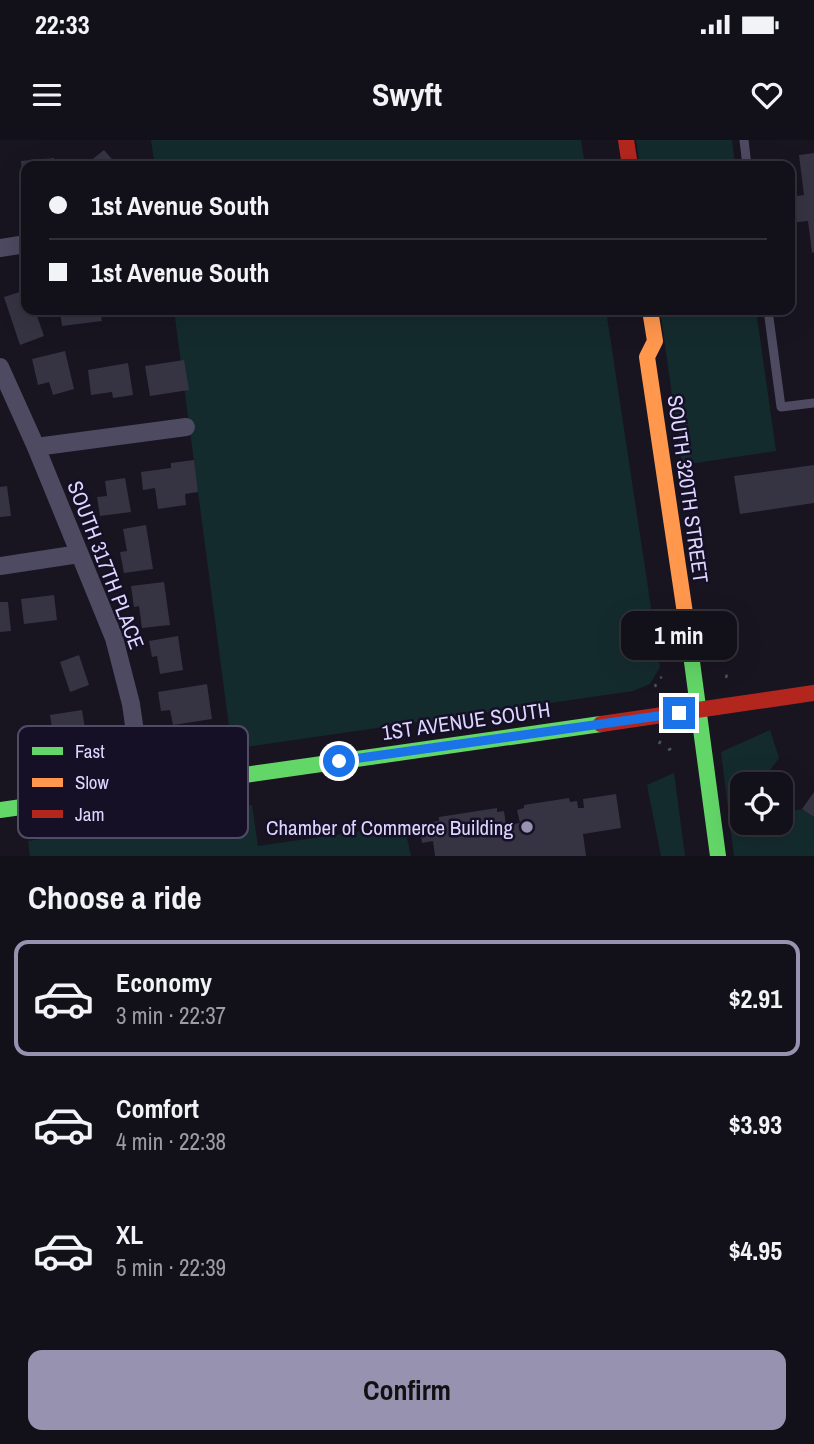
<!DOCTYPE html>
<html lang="en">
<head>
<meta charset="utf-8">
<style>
	:root { --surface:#121019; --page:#1b1922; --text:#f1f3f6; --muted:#9c9da2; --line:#313038; --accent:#9892b1 }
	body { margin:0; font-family:"Archivo Narrow",sans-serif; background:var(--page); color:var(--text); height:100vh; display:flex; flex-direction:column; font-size:26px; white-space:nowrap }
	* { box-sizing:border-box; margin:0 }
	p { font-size:23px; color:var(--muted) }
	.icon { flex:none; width:38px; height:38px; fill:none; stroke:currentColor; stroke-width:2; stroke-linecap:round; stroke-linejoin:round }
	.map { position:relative; height:716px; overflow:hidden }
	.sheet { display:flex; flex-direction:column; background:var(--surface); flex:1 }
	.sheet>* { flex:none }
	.guide { position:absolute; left:21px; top:21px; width:774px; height:154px; border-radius:14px; box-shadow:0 7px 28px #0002,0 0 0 2px var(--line); display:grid; align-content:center; height:154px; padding:0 28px; background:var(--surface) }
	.fabs { position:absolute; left:730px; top:632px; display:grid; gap:14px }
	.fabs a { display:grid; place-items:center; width:63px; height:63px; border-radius:14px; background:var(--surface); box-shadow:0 7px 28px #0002,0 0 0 2px var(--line); font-size:35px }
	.end { position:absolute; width:32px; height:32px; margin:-16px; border:9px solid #1a73e8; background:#fff; box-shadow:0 0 0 4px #fff }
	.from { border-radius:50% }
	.bubble { position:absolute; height:49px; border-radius:14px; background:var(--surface); box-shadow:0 7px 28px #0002,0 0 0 2px var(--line); font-size:23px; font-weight:800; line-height:49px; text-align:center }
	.guide b { display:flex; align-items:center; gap:24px; height:66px; font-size:26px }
	.guide b+b { border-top:2px solid var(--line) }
	.guide i { width:18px; height:18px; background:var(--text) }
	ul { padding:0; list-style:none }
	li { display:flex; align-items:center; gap:21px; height:116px; margin:0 14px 10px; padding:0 14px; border:4px solid transparent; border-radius:14px }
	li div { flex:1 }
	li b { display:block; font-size:26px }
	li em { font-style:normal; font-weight:800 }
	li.active { border-color:var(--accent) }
	li>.icon { width:63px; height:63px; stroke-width:1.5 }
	h2 { padding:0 28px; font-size:32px; line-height:84px }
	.button { display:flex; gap:14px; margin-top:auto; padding:14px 28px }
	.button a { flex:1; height:80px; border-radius:14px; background:var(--accent); color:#111; font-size:28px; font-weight:800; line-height:80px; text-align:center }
	.status { display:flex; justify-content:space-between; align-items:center; height:49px; padding:0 35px; background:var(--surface); direction:ltr }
	.status svg { height:19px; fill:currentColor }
	header { display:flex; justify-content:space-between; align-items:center; height:91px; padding:0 28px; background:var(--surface); font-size:32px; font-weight:800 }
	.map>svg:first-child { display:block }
</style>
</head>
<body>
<div class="status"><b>22:33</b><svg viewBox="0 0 49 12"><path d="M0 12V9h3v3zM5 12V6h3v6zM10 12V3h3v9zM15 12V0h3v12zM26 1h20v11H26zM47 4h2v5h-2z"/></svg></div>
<header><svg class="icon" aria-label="menu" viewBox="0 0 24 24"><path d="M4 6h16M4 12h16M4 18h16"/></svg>Swyft<svg class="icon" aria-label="heart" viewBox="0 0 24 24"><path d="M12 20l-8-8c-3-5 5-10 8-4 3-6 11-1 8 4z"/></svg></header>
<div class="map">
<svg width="814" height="716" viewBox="0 0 814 716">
	<rect width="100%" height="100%" fill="#181521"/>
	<g fill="#142b2e">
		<polygon points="151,0 581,0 585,26 155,26"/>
		<polygon points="636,0 732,0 735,26 640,26"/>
		<polygon points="174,170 606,170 660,527 650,544 633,551 232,609"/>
		<polygon points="660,170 756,170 776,311 682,325"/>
		<polygon points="770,590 779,618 760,644 742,644 742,682 780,682 781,672 805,669 814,678 814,716 734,716 721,612"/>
		<polygon points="674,633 685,716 661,716 647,645"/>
		<polygon points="252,665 258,706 404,685 411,716 30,716 28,701"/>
	</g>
	<g fill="#363343">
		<polygon points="104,10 118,26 84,26"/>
		<polygon points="814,13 814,112 812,113 808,81 789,83 789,57 804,55 799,15"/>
		<polygon points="54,18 55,26 26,26 26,52 24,52 21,21"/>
		<polygon points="26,150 26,170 35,170 44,196 20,205 4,157"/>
		<polygon points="60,170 100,170 102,181 62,186"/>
		<polygon points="65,211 74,249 53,255 49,242 38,245 32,219"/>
		<polygon points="184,220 189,250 150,256 145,226"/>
		<polygon points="128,223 133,255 113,258 112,252 91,255 88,230"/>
		<polygon points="194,320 198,352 185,354 186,365 158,369 155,348 143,350 141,332 171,328 171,323"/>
		<polygon points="814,325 814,363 740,374 734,336"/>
		<polygon points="125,338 131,372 100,376 97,357 107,356 105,341"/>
		<polygon points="7,346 11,376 0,377 0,347"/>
		<polygon points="146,385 153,429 124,433 120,412 127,411 123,389"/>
		<polygon points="164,442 170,485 142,488 139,466 134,467 131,446"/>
		<polygon points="54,455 57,480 24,484 21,459"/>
		<polygon points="0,462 8,462 11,491 0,492"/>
		<polygon points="178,496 183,530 160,534 157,516 152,517 149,501"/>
		<polygon points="79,515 89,545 70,552 60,522"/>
		<polygon points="207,544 212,579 173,585 170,570 161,571 158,552"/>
		<polygon points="82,570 86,595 75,597 77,610 56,613 50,575"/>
		<polygon points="814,652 814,677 802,669"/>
		<polygon points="616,654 621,688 583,694 586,716 435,716 433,701 422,703 420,691 433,689 432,682 439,681 439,677 497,668 497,672 504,671 506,685 520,683 517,670 524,668 524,665 569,658 570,662 577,661 578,668 584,668 583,659"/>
	</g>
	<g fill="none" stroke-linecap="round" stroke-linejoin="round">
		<g stroke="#485362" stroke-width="2.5" stroke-dasharray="3.5 5" stroke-linecap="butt">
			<polyline points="660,537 662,538"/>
			<polyline points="726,538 727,534"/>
			<polyline points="655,544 656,547"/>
			<polyline points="659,604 661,600"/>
			<polyline points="668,610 673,608"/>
		</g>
		<g stroke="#4d4a61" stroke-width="9">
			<polyline points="744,0 747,26"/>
			<polyline points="768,170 781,267 814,263"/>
		</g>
		<g stroke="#4d4a61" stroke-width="18">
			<polyline points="0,108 26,104"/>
			<polyline points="0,227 36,307 114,498 131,564 143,648"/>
			<polyline points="36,307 186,287"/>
			<polyline points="0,426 79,414"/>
		</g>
		<g stroke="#63d668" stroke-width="16">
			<polyline points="690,507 718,716"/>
			<polyline points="0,670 601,584"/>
		</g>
		<polyline stroke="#ff974d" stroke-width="16" points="650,170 655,201 647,217 690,507"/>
		<g stroke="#b3261e" stroke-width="16">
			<polyline points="626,0 630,26"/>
			<polyline points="601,584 814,553"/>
		</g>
	</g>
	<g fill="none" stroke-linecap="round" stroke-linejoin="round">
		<polyline stroke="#1a73e8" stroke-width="9" points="339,621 679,573"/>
	</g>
	<circle fill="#9892b1" stroke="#151026" stroke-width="2.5" cx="527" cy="687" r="7"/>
	<g text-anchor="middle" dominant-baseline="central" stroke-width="5" stroke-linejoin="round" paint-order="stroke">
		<g font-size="21" fill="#ddd6fe" stroke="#151026">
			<text transform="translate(688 349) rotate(82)">SOUTH 320TH STREET</text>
			<text transform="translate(106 425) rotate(69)">SOUTH 317TH PLACE</text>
			<text transform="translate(466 581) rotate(-8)">1ST AVENUE SOUTH</text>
		</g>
		<g font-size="21" fill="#ddd6fe" stroke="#151026" text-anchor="end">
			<text x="513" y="687">Chamber of Commerce Building</text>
		</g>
	</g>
	<rect x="18" y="586" width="230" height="112" rx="10" fill="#151026" stroke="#514b67" stroke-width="2"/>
	<rect x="32" y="607" width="31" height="8" fill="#63d668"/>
	<rect x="32" y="638" width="31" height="9" fill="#ff974d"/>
	<rect x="32" y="670" width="31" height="8" fill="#b3261e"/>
	<g font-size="19" fill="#ddd6fe">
		<text x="75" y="618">Fast</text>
		<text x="75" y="649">Slow</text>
		<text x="75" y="681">Jam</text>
	</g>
</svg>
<div class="fabs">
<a><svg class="icon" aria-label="locate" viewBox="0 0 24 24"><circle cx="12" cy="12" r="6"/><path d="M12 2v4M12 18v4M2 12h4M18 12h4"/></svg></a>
</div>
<i class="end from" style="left:339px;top:621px"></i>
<i class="end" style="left:679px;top:573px"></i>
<div class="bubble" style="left:621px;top:471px;width:116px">1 min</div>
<div class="guide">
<b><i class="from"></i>1st Avenue South</b>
<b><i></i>1st Avenue South</b>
</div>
</div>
<section class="sheet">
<h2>Choose a ride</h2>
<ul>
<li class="active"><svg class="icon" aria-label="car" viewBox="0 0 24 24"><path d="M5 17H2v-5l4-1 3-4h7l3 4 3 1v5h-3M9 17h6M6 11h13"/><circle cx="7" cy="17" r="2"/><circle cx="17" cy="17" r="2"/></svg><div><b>Economy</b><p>3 min · 22:37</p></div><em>$2.91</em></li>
<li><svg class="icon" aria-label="car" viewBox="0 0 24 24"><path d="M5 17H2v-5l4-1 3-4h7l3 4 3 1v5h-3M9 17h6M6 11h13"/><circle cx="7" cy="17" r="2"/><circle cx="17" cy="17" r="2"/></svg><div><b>Comfort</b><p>4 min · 22:38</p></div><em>$3.93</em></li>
<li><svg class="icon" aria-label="car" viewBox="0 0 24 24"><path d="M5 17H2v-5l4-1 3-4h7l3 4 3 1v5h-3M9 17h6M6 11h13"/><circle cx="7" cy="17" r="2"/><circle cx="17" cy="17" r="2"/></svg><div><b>XL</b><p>5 min · 22:39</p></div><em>$4.95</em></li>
</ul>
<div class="button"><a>Confirm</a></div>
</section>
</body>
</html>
